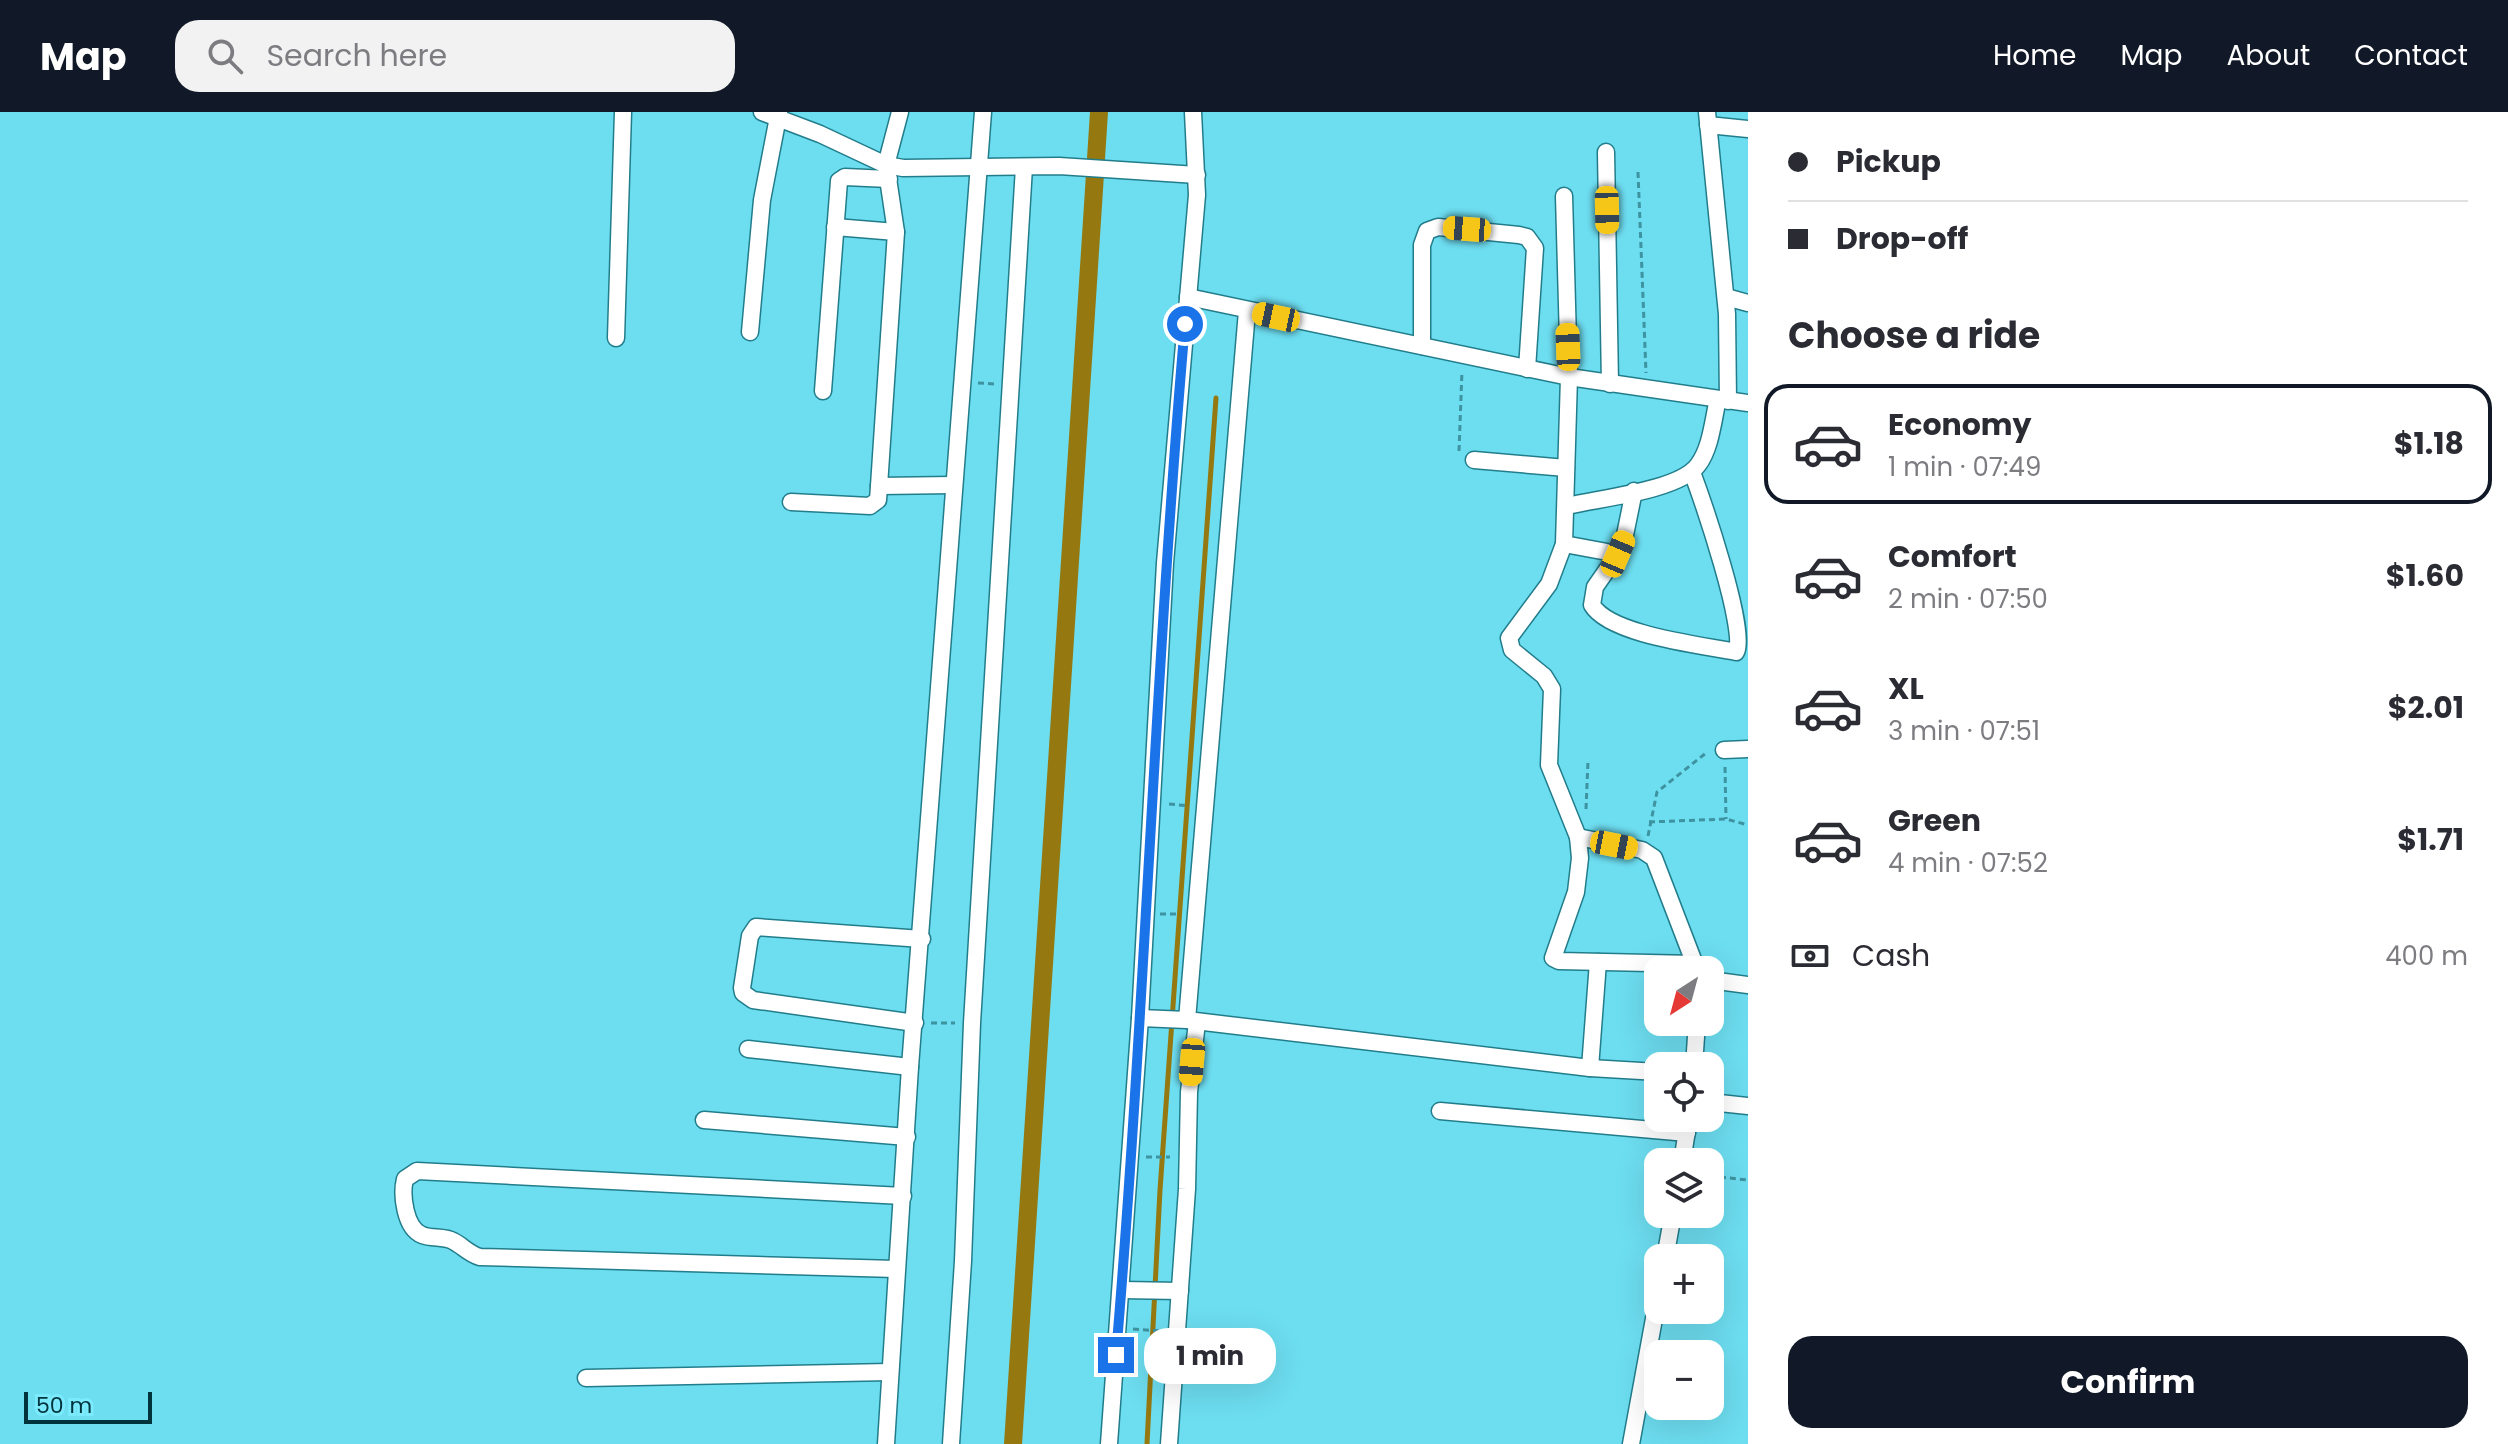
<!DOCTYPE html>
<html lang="en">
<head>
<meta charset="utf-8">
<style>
	:root { --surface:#fff; --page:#f2f2f3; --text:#2b2b33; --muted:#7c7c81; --line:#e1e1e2; --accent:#111827 }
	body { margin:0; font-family:Poppins,sans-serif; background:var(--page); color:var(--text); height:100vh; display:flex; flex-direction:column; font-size:30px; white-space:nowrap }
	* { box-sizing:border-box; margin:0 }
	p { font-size:26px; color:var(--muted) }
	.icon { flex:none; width:44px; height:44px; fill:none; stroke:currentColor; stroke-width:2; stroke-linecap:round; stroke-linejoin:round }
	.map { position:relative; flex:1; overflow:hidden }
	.details { display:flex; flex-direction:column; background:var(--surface); width:760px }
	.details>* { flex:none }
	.guide { display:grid; align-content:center; height:176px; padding:0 40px; background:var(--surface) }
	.needle { width:52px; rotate:216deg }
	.tools { position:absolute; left:1644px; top:844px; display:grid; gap:16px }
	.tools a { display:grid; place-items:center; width:80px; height:80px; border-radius:16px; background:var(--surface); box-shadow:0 8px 32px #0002; font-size:40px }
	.scale { position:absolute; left:24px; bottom:20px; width:128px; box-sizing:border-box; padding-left:8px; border:4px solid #00333b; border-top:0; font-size:22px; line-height:28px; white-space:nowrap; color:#00333b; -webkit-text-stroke:6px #7beafd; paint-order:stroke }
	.end { position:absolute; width:36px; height:36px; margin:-18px; border:10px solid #1a73e8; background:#fff; box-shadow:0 0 0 4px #fff }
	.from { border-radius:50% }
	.bubble { position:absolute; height:56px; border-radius:24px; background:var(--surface); box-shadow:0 8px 32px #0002; font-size:26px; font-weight:700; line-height:56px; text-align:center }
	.car { position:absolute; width:24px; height:48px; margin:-24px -12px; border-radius:10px; box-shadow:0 0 6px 2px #0007; background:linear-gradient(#f5c518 24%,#345 0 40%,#f5c518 0 76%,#345 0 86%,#f5c518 0) }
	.guide b { display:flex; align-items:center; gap:28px; height:76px; font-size:30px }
	.guide b+b { border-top:2px solid var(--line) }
	.guide i { width:20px; height:20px; background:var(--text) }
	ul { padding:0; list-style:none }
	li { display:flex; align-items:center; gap:24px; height:120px; margin:0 16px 12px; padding:0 24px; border:4px solid transparent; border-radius:24px }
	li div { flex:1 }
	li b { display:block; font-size:30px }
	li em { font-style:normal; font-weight:700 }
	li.on { border-color:var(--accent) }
	li>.icon { width:72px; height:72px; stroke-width:1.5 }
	h2 { padding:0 40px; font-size:36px; line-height:96px }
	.pay { display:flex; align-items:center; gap:20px; height:88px; padding:0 40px; font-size:30px }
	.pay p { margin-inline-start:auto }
	.action { display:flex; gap:16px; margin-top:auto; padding:16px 40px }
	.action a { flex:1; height:92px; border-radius:24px; background:var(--accent); color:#fff; font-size:32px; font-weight:700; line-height:92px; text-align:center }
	header { display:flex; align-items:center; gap:48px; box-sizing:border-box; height:112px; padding:0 40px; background:var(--accent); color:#fff }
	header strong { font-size:38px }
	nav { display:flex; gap:44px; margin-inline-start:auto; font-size:28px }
	.search { width:560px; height:72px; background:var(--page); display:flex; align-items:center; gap:20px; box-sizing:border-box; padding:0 28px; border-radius:24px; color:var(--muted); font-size:30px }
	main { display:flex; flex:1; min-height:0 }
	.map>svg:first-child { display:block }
</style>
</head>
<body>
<header>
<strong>Map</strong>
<div class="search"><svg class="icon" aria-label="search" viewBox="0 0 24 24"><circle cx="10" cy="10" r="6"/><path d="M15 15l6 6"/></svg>Search here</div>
<nav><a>Home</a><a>Map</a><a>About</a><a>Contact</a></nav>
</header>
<main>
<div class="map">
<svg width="1748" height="1332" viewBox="0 0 1748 1332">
	<rect width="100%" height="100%" fill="#6dddf0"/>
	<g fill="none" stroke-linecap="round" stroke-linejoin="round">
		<polyline stroke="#967810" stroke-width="5" points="1147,1332 1160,1078 1216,286"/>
		<polyline stroke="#967810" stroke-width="18" points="1013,1332 1099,0"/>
		<defs>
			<g id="minor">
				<polyline points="762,0 820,22 886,53 903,56 1059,54 1197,63"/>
				<polyline points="900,0 886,53 896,120 879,374 953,373"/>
				<polyline points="1707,0 1727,202 1728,289"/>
				<polyline points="1708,13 1748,17"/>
				<polyline points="1606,40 1610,272"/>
				<polyline points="1564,84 1569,265 1564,432 1549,472 1509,526 1512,538 1544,564 1552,577 1549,653 1578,725 1580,746 1576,780 1553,846 1559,849 1695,852"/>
				<polyline points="835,115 896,120"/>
				<polyline points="1188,185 1569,265 1748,291"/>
				<polyline points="1726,185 1748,191"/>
				<polyline points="1247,199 1187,908 1590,956 1658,960"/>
				<polyline points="750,220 762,88 779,0"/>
				<polyline points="616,226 623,0"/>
				<polyline points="1422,234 1422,133 1427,119 1438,115 1519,123 1527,125 1535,136 1527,257"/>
				<polyline points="823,279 839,69 845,65 889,67"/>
				<polyline points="1474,348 1566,356"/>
				<polyline points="791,390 870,394 878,388 879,374"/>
				<path d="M1567,394C1599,386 1679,379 1698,353C1711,336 1713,308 1718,287"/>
				<path d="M1564,432L1618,442L1595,475L1592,493C1610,523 1701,533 1736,540C1748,520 1702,387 1692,360"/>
				<polyline points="1618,442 1625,423 1634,379"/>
				<polyline points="1724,638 1748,637"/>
				<polyline points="1578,725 1642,738 1654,746 1697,858"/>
				<polyline points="1710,868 1748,873"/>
				<polyline points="1140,906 1187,908"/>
				<polyline points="915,911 753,888 743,881 742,876 750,824 756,815 922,827"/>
				<polyline points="748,937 910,955"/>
				<polyline points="1694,954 1697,910"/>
				<polyline points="1590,956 1598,850"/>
				<polyline points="1710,990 1748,994"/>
				<polyline points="1440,999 1687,1021"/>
				<polyline points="704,1008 907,1025"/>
				<polyline points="1682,1050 1689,1006"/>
				<polyline points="1665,1146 1673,1102"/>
				<path d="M896,1157L480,1145C469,1142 463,1134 453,1129C444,1124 432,1127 422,1123C405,1116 401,1083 405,1067L417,1059L903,1084"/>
				<polyline points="1122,1178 1180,1179"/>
				<polyline points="586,1266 890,1260"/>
				<polyline points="886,1332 910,955 983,0"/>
				<polyline points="951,1332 963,1149 972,911 1024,55"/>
				<polyline points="1109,1332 1140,906 1165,451 1197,83 1193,0"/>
				<polyline points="1169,1332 1187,1077 1189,980 1197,910"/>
				<polyline points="1631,1332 1658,1185"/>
			</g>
		</defs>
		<use href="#minor" stroke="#227d8b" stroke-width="19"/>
		<g stroke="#3e93a1" stroke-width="3" stroke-dasharray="6 4" stroke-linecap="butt">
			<polyline points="1638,60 1646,261"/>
			<polyline points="978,271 995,272"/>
			<polyline points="1459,339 1462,259"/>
			<polyline points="1725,655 1726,707"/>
			<polyline points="1169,692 1189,694"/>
			<polyline points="1586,697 1588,649"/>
			<polyline points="1649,710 1726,707 1748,713"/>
			<polyline points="1648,724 1657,680 1706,641"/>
			<polyline points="1160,802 1180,802"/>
			<polyline points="931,911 955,911"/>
			<polyline points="1146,1045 1170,1045"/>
			<polyline points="1710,1064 1748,1068"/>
			<polyline points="1133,1217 1161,1219"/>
		</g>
		<use href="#minor" stroke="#fff" stroke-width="16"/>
	</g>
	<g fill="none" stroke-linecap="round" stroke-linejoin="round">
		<path stroke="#1a73e8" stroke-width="10" d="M1116,1243C1145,900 1155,555 1185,212"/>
	</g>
</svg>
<div class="tools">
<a><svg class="needle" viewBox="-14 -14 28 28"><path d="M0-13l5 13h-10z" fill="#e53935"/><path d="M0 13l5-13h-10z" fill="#7c7c81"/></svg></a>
<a><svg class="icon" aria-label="locate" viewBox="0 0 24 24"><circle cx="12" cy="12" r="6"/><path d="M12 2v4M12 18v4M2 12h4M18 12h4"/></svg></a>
<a><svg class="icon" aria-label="layers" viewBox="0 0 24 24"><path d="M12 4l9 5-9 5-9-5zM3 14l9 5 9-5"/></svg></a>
<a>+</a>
<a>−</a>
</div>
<div class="scale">50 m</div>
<i class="end from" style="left:1185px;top:212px"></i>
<i class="end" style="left:1116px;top:1243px"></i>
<div class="bubble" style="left:1144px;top:1216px;width:132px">1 min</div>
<i class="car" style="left:1607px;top:98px;rotate:179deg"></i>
<i class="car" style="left:1467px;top:117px;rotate:274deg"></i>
<i class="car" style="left:1276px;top:205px;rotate:282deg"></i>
<i class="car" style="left:1568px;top:235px;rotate:358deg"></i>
<i class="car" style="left:1618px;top:442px;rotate:23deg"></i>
<i class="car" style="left:1614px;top:733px;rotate:101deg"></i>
<i class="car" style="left:1192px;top:950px;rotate:185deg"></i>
</div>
<section class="details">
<div class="guide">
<b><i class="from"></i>Pickup</b>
<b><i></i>Drop-off</b>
</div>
<h2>Choose a ride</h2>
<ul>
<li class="on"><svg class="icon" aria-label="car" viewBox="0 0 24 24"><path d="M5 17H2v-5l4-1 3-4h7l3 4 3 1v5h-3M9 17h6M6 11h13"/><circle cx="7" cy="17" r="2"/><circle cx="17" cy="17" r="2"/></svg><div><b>Economy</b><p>1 min · 07:49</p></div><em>$1.18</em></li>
<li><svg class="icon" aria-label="car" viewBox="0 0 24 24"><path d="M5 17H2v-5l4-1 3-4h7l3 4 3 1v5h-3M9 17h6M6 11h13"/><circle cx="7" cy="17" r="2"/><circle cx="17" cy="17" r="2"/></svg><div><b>Comfort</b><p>2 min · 07:50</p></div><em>$1.60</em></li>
<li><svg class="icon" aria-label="car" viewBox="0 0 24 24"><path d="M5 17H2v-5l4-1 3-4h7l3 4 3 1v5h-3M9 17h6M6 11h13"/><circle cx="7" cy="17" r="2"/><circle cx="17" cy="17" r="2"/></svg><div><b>XL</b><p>3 min · 07:51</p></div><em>$2.01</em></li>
<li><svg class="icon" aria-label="car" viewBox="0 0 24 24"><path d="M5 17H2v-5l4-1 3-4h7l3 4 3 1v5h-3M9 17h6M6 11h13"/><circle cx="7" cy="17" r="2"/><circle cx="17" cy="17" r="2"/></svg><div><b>Green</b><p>4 min · 07:52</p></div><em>$1.71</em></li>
</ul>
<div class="pay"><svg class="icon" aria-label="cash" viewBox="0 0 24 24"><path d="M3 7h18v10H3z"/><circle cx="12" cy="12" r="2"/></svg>Cash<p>400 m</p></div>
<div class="action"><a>Confirm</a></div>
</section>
</main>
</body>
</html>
